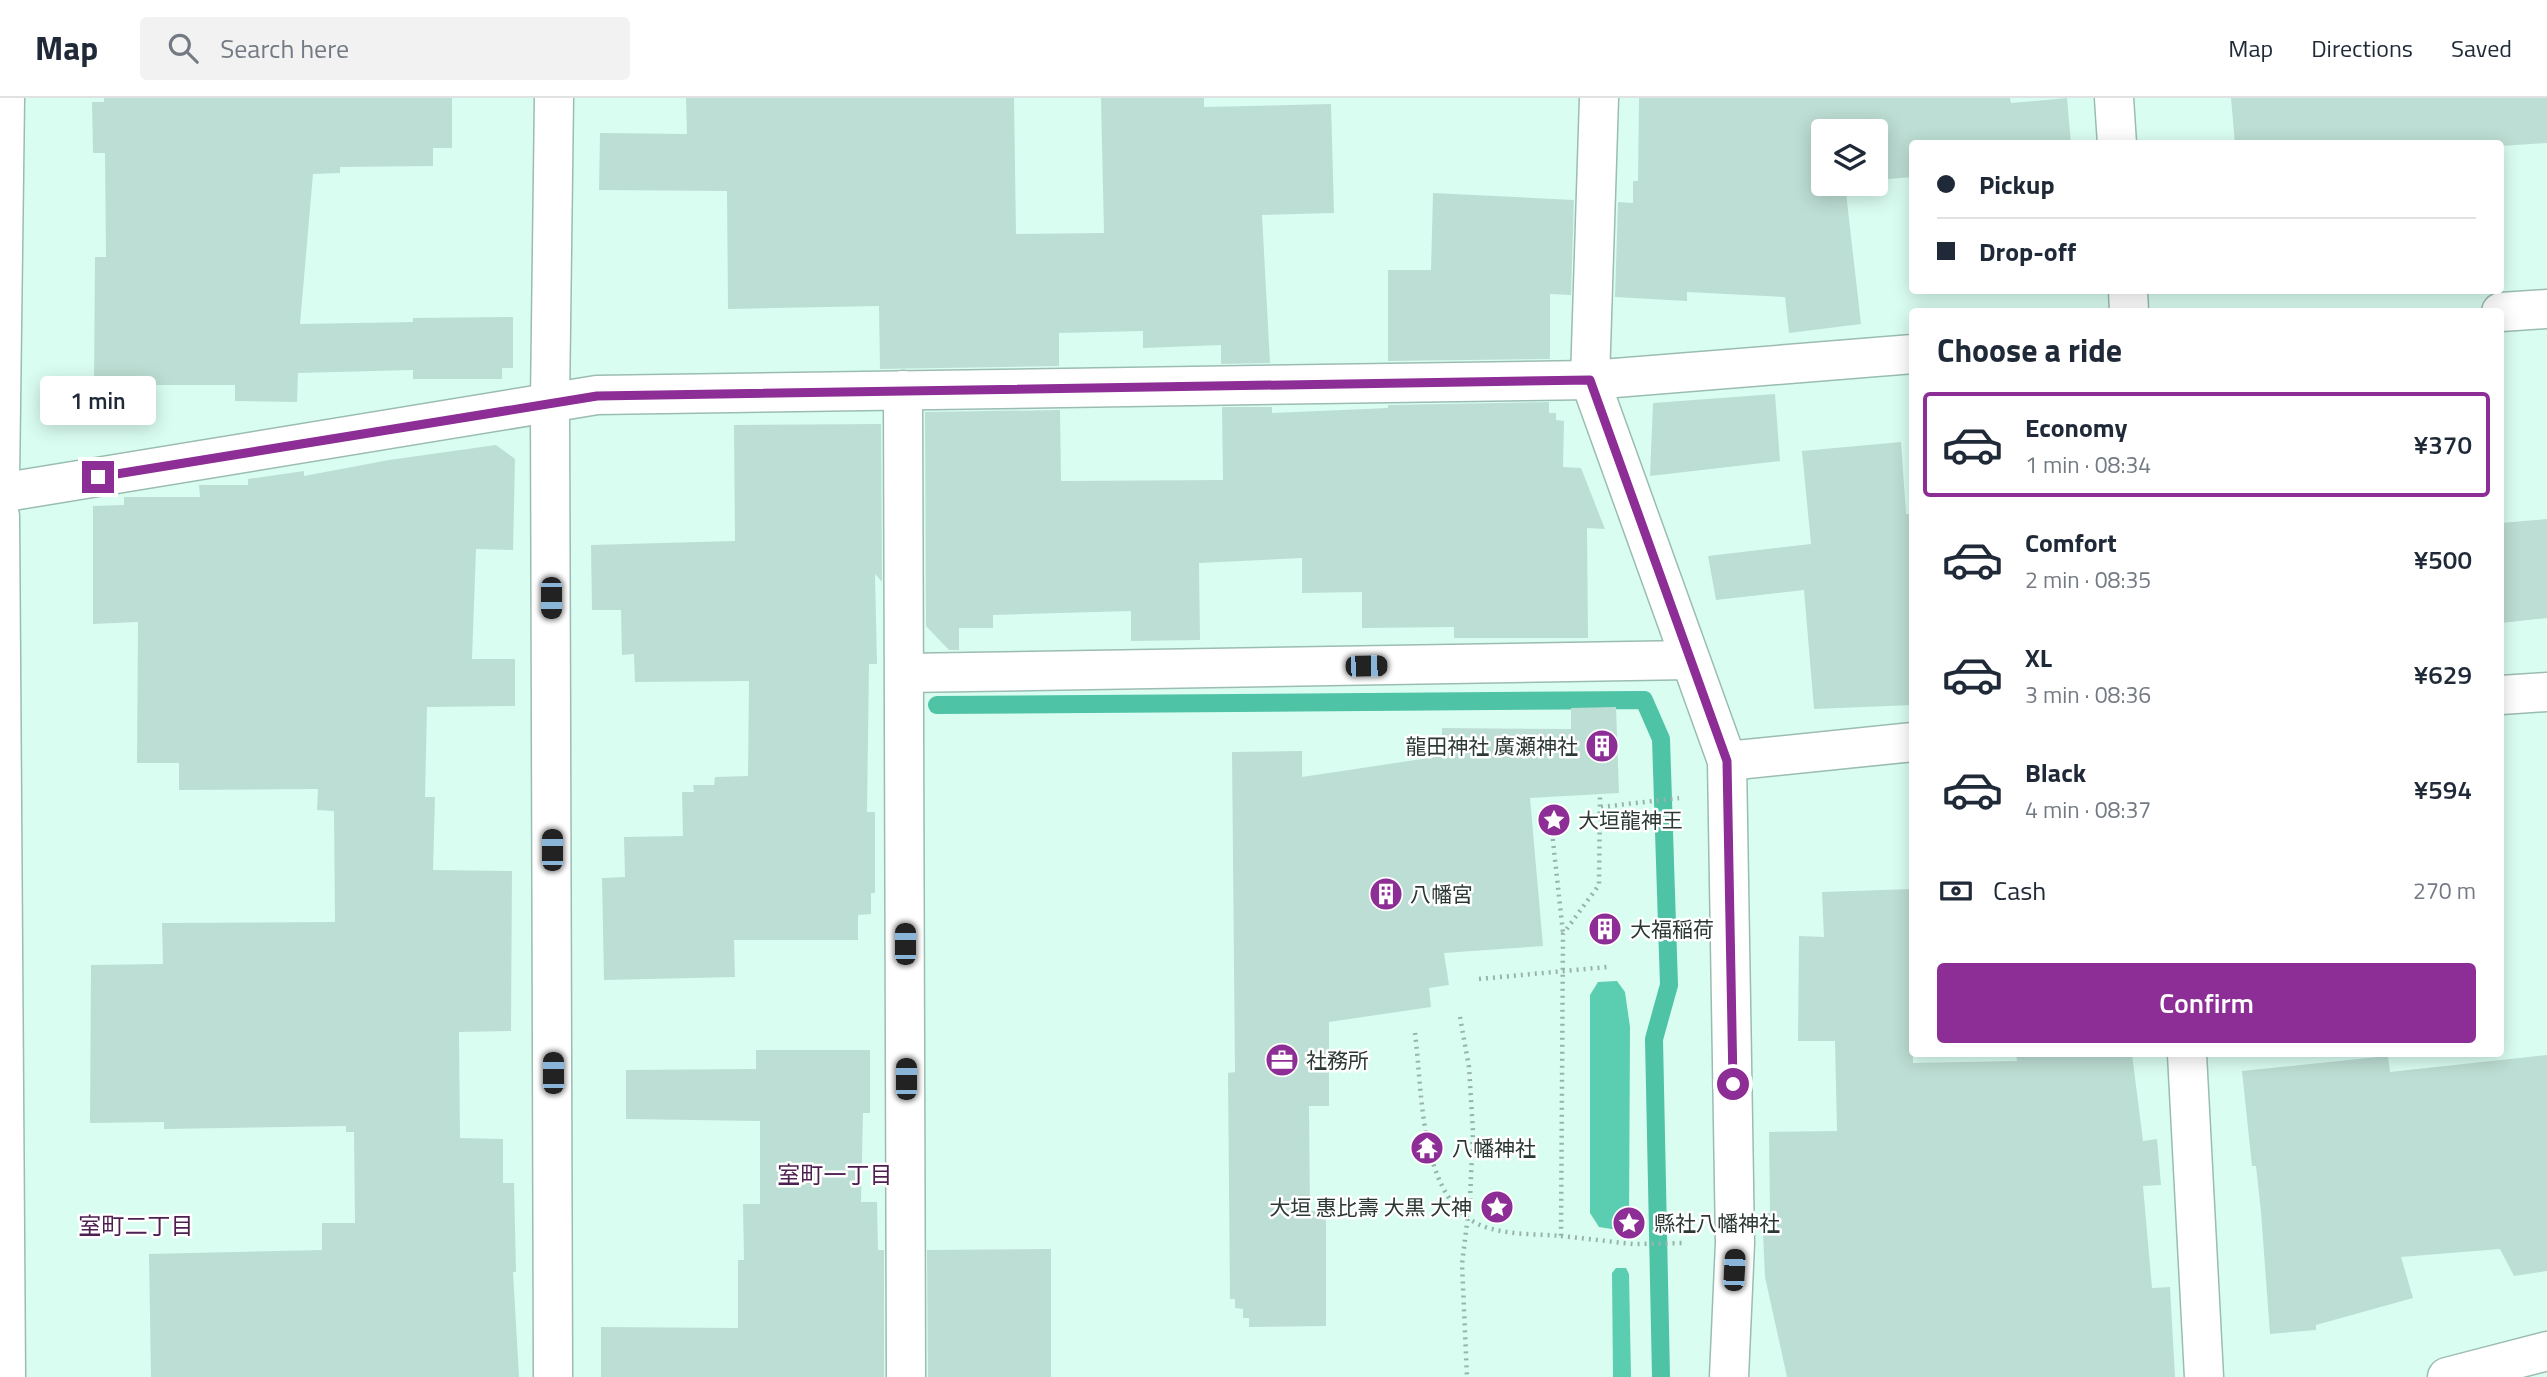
<!DOCTYPE html>
<html lang="en">
<head>
<meta charset="utf-8">
<style>
	:root { --surface:#fff; --page:#f2f2f3; --text:#1f2937; --muted:#747a83; --line:#e0e1e3; --accent:#8d2d96 }
	body { margin:0; font-family:"Titillium Web","Noto Sans JP",sans-serif; background:var(--page); color:var(--text); height:100vh; display:flex; flex-direction:column; font-size:26px; white-space:nowrap }
	* { box-sizing:border-box; margin:0 }
	p { font-size:23px; color:var(--muted) }
	.icon { flex:none; width:38px; height:38px; fill:none; stroke:currentColor; stroke-width:2; stroke-linecap:round; stroke-linejoin:round }
	.map { position:relative; flex:1; overflow:hidden }
	.drawer { position:absolute; left:1909px; top:210px; width:595px; height:749px; display:flex; flex-direction:column; background:var(--surface); border-radius:7px; box-shadow:0 4px 18px #0003 }
	.drawer>* { flex:none }
	.top-card { position:absolute; left:1909px; top:42px; width:595px; height:154px; border-radius:7px; box-shadow:0 4px 18px #0003; display:grid; align-content:center; height:154px; padding:0 28px; background:var(--surface) }
	.fabs { position:absolute; left:1811px; top:21px; display:grid; gap:14px }
	.fabs a { display:grid; place-items:center; width:77px; height:77px; border-radius:7px; background:var(--surface); box-shadow:0 4px 18px #0003; font-size:35px }
	.end { position:absolute; width:32px; height:32px; margin:-16px; border:9px solid #8d2d96; background:#fff; box-shadow:0 0 0 4px #fff }
	.from { border-radius:50% }
	.bubble { position:absolute; height:49px; border-radius:7px; background:var(--surface); box-shadow:0 4px 18px #0003; font-size:23px; font-weight:600; line-height:49px; text-align:center }
	.car { position:absolute; width:21px; height:42px; margin:-21px -10px; border-radius:9px; box-shadow:0 0 5px 2px #0007; background:linear-gradient(#222 24%,#8ab4d8 0 40%,#222 0 76%,#8ab4d8 0 86%,#222 0) }
	.top-card b { display:flex; align-items:center; gap:24px; height:66px; font-size:26px }
	.top-card b+b { border-top:2px solid var(--line) }
	.top-card i { width:18px; height:18px; background:var(--text) }
	ul { padding:0; list-style:none }
	li { display:flex; align-items:center; gap:21px; height:105px; margin:0 14px 10px; padding:0 14px; border:4px solid transparent; border-radius:7px }
	li div { flex:1 }
	li b { display:block; font-size:26px }
	li em { font-style:normal; font-weight:600 }
	li.current { border-color:var(--accent) }
	li>.icon { width:63px; height:63px; stroke-width:1.5 }
	h2 { padding:0 28px; font-size:32px; line-height:84px }
	.pay { display:flex; align-items:center; gap:18px; height:77px; padding:0 28px; font-size:26px }
	.pay p { margin-inline-start:auto }
	.button { display:flex; gap:14px; margin-top:auto; padding:14px 28px }
	.button a { flex:1; height:80px; border-radius:7px; background:var(--accent); color:#fff; font-size:28px; font-weight:600; line-height:80px; text-align:center }
	header { display:flex; align-items:center; gap:42px; box-sizing:border-box; height:98px; padding:0 35px; background:var(--surface); border-bottom:2px solid var(--line) }
	header strong { font-size:33px }
	nav { display:flex; gap:38px; margin-inline-start:auto; font-size:24px }
	.search { width:490px; height:63px; background:var(--page); display:flex; align-items:center; gap:18px; box-sizing:border-box; padding:0 24px; border-radius:7px; color:var(--muted); font-size:26px }
	.map>svg:first-child { display:block }
</style>
</head>
<body>
<header>
<strong>Map</strong>
<div class="search"><svg class="icon" aria-label="search" viewBox="0 0 24 24"><circle cx="10" cy="10" r="6"/><path d="M15 15l6 6"/></svg>Search here</div>
<nav><a>Map</a><a>Directions</a><a>Saved</a></nav>
</header>
<div class="map">
<svg width="2547" height="1279" viewBox="0 0 2547 1279">
	<rect width="100%" height="100%" fill="#dafdf2"/>
	<g fill="#5bcdb0">
		<polygon points="1617,883 1625,894 1630,929 1629,1124 1618,1132 1599,1129 1590,1115 1590,897 1598,884"/>
		<polygon points="1616,1170 1626,1170 1629,1176 1631,1279 1613,1279 1612,1175"/>
	</g>
	<g fill="none" stroke-linecap="round" stroke-linejoin="round">
		<polyline stroke="#4fc3a6" stroke-width="18" points="937,607 1644,602 1661,641 1669,887 1654,941 1661,1279"/>
	</g>
	<g fill="#bdded4">
		<polygon points="104,0 452,0 452,50 433,50 433,68 340,69 340,75 313,76 300,226 413,224 413,220 513,219 513,270 502,270 502,281 413,281 413,272 298,275 297,304 235,303 235,287 94,287 95,159 106,159 105,55 93,55 92,4 104,4"/>
		<polygon points="686,0 1014,0 1016,136 1104,135 1101,0 1204,0 1204,9 1331,6 1334,115 1262,117 1270,265 1221,266 1221,247 1143,250 1143,233 1059,235 1059,268 880,271 879,208 728,211 727,93 599,92 600,35 687,36"/>
		<polygon points="1639,0 2010,0 2011,5 2067,0 2071,46 1913,46 1913,79 1876,82 1876,33 1824,33 1824,86 1845,86 1861,226 1789,235 1785,199 1687,194 1687,203 1615,199 1618,104 1633,105 1633,83 1638,83"/>
		<polygon points="2231,0 2547,0 2547,45 2501,48 2235,46"/>
		<polygon points="1433,95 1574,102 1571,197 1550,196 1550,261 1388,263 1388,172 1431,172"/>
		<polygon points="1775,296 1780,363 1650,378 1653,305"/>
		<polygon points="1549,304 1549,315 1556,315 1556,322 1564,323 1563,369 1581,370 1605,431 1587,430 1588,540 1454,540 1454,529 1362,530 1362,494 1302,495 1302,460 1199,465 1200,542 1131,543 1131,513 993,517 993,530 959,530 959,552 949,552 926,528 925,314 1060,312 1061,383 1223,382 1222,309 1272,309 1272,315 1388,310 1388,307"/>
		<polygon points="881,315 882,484 875,476 877,566 869,566 867,714 875,714 875,795 871,795 871,816 858,817 858,842 734,842 735,879 604,882 602,780 625,779 624,739 683,738 682,694 694,694 693,687 714,687 715,679 748,678 749,583 635,584 634,556 622,557 621,512 592,512 591,447 735,443 734,327 881,326"/>
		<polygon points="1901,344 1906,416 1913,416 1913,607 1814,611 1804,492 1716,502 1708,458 1811,446 1802,353"/>
		<polygon points="496,347 515,361 513,452 476,451 472,561 515,561 515,608 427,609 425,699 435,699 433,772 512,773 511,933 459,934 460,1040 503,1041 503,1085 514,1085 516,1174 513,1174 519,1279 151,1279 149,1156 322,1152 322,1125 355,1125 354,1034 346,1034 346,1028 164,1031 164,1024 90,1025 91,867 163,866 162,825 335,824 334,713 317,712 318,691 179,692 179,665 137,665 138,524 93,526 93,408 124,407 124,399 200,399 199,387 248,387 248,381 304,373 304,378 389,362"/>
		<polygon points="2547,421 2547,520 2501,525 2501,425"/>
		<polygon points="1616,609 1619,695 1530,700 1543,848 1444,855 1449,887 1429,890 1431,909 1329,924 1329,1008 1309,1008 1310,1113 1326,1113 1326,1228 1249,1229 1249,1220 1243,1220 1243,1211 1235,1210 1235,1201 1230,1201 1228,975 1235,974 1232,654 1302,653 1302,679 1442,658 1442,630 1571,631 1571,610"/>
		<polygon points="1913,791 1913,965 2017,963 2016,956 2132,956 2143,1043 2157,1041 2161,1087 2143,1088 2152,1190 2170,1189 2175,1279 1787,1279 1765,1179 1762,1115 1770,1115 1769,1034 1837,1033 1835,943 1798,943 1799,838 1824,839 1822,794"/>
		<polygon points="756,952 870,952 870,1015 863,1015 861,1104 877,1104 878,1152 884,1152 884,1279 601,1279 601,1229 738,1230 738,1162 744,1162 743,1106 760,1106 760,1023 626,1021 626,972 756,971"/>
		<polygon points="2547,957 2547,1173 2514,1178 2500,1151 2401,1159 2413,1200 2316,1227 2316,1232 2270,1236 2261,1114 2256,1068 2252,1068 2242,973 2388,958 2390,974"/>
		<polygon points="1051,1151 1051,1279 928,1279 927,1152"/>
	</g>
	<g fill="none" stroke-linecap="round" stroke-linejoin="round">
		<defs>
			<g id="minor">
				<polyline points="1599,0 1590,282 1727,663 1735,1145 1729,1279"/>
				<polyline points="2114,0 2117,46"/>
				<polyline points="2128,192 2129,214"/>
				<polyline points="2501,214 2547,211"/>
				<polyline points="903,292 906,1279"/>
				<polyline points="0,395 597,297 1590,282 1913,256"/>
				<polyline points="905,575 1690,562"/>
				<polyline points="2501,597 2547,594"/>
				<polyline points="1727,663 1913,644"/>
				<polyline points="2187,956 2204,1279"/>
				<polyline points="553,1279 550,304 554,0"/>
			</g>
			<polyline id="tertiary" points="2447,1279 2547,1253"/>
			<g id="primary">
				<polyline points="0,383 5,0"/>
				<polyline points="0,418 6,1279"/>
			</g>
		</defs>
		<use href="#minor" stroke="#9bbcb2" stroke-width="41"/>
		<use href="#tertiary" stroke="#9bbcb2" stroke-width="41"/>
		<use href="#primary" stroke="#9bbcb2" stroke-width="41"/>
		<g stroke="#98b3ab" stroke-width="4.5" stroke-dasharray="2 5" stroke-linecap="butt">
			<polyline points="1601,709 1679,700"/>
			<polyline points="1552,734 1563,835"/>
			<polyline points="1479,881 1607,869"/>
			<polyline points="1460,919 1469,969 1473,1034 1470,1101 1462,1166 1467,1279"/>
			<path d="M1415,935C1423,995 1418,1113 1492,1131C1514,1137 1539,1136 1561,1138L1563,836L1599,787L1600,698"/>
			<polyline points="1561,1138 1633,1146 1686,1145"/>
		</g>
		<use href="#minor" stroke="#fff" stroke-width="38"/>
		<use href="#tertiary" stroke="#fff" stroke-width="38"/>
		<use href="#primary" stroke="#fff" stroke-width="38"/>
	</g>
	<g fill="none" stroke-linecap="round" stroke-linejoin="round">
		<polyline stroke="#8d2d96" stroke-width="9" points="98,379 597,298 1590,282 1727,663 1733,986"/>
	</g>
	<defs>
		<symbol id="building-disc" viewBox="-11 -11 22 22"><circle r="9.5" fill="#8d2d96" stroke="#fff"/><path d="M-4-6H4V6H1V3H-1V6H-4ZM-2.5-4.3h1.7v1.8h-1.7ZM.8-4.3h1.7v1.8H.8ZM-2.5-1h1.7V.8h-1.7ZM.8-1h1.7V.8H.8Z" fill="#fff"/></symbol>
		<symbol id="sight-disc" viewBox="-11 -11 22 22"><circle r="9.5" fill="#8d2d96" stroke="#fff"/><path d="M0-6L1.8-2.2L6-1.7L2.9 1.2L3.7 5.4L0 3.3L-3.7 5.4L-2.9 1.2L-6-1.7L-1.8-2.2Z" fill="#fff"/></symbol>
		<symbol id="office-disc" viewBox="-11 -11 22 22"><circle r="9.5" fill="#8d2d96" stroke="#fff"/><path d="M-6-3h4V-5.5h4V-3h4V5H-6ZM-1-4.5V-3h2v-1.5ZM-6 0V1H6V0Z" fill="#fff"/></symbol>
		<symbol id="temple-disc" viewBox="-11 -11 22 22"><circle r="9.5" fill="#8d2d96" stroke="#fff"/><path d="M0-6L5-2H3V0L6.5 2.5H4V6H1.5V3h-3V6H-4V2.5H-6.5L-3 0V-2H-5Z" fill="#fff"/></symbol>
	</defs>
	<g fill-rule="evenodd">
		<use href="#building-disc" x="1583" y="629" width="38" height="38"/>
		<use href="#sight-disc" x="1535" y="703" width="38" height="38"/>
		<use href="#building-disc" x="1367" y="777" width="38" height="38"/>
		<use href="#building-disc" x="1586" y="812" width="38" height="38"/>
		<use href="#office-disc" x="1263" y="943" width="38" height="38"/>
		<use href="#temple-disc" x="1408" y="1031" width="38" height="38"/>
		<use href="#sight-disc" x="1478" y="1090" width="38" height="38"/>
		<use href="#sight-disc" x="1610" y="1106" width="38" height="38"/>
	</g>
	<g text-anchor="middle" dominant-baseline="central" stroke-width="5" stroke-linejoin="round" paint-order="stroke">
		<g font-size="21" fill="#2b3834" stroke="#fff" text-anchor="start">
			<text x="1578" y="648" text-anchor="end">龍田神社 廣瀬神社</text>
			<text x="1578" y="722">大垣龍神王</text>
			<text x="1410" y="796">八幡宮</text>
			<text x="1630" y="831">大福稲荷</text>
			<text x="1306" y="962">社務所</text>
			<text x="1452" y="1050">八幡神社</text>
			<text x="1472" y="1109" text-anchor="end">大垣 惠比壽 大黒 大神</text>
			<text x="1654" y="1125">縣社八幡神社</text>
		</g>
		<g font-size="23" fill="#4e2052" stroke="#fff">
			<text x="835" y="1076">室町一丁目</text>
			<text x="136" y="1127">室町二丁目</text>
		</g>
	</g>
</svg>
<div class="fabs">
<a><svg class="icon" aria-label="layers" viewBox="0 0 24 24"><path d="M12 4l9 5-9 5-9-5zM3 14l9 5 9-5"/></svg></a>
</div>
<i class="end from" style="left:1733px;top:986px"></i>
<i class="end" style="left:98px;top:379px"></i>
<div class="bubble" style="left:40px;top:278px;width:116px">1 min</div>
<i class="car" style="left:551px;top:500px;rotate:180deg"></i>
<i class="car" style="left:1366px;top:568px;rotate:89deg"></i>
<i class="car" style="left:552px;top:752px;rotate:0deg"></i>
<i class="car" style="left:905px;top:846px;rotate:0deg"></i>
<i class="car" style="left:553px;top:975px;rotate:0deg"></i>
<i class="car" style="left:906px;top:981px;rotate:0deg"></i>
<i class="car" style="left:1734px;top:1172px;rotate:3deg"></i>
<div class="top-card">
<b><i class="from"></i>Pickup</b>
<b><i></i>Drop-off</b>
</div>
<section class="drawer">
<h2>Choose a ride</h2>
<ul>
<li class="current"><svg class="icon" aria-label="car" viewBox="0 0 24 24"><path d="M5 17H2v-5l4-1 3-4h7l3 4 3 1v5h-3M9 17h6M6 11h13"/><circle cx="7" cy="17" r="2"/><circle cx="17" cy="17" r="2"/></svg><div><b>Economy</b><p>1 min · 08:34</p></div><em>¥370</em></li>
<li><svg class="icon" aria-label="car" viewBox="0 0 24 24"><path d="M5 17H2v-5l4-1 3-4h7l3 4 3 1v5h-3M9 17h6M6 11h13"/><circle cx="7" cy="17" r="2"/><circle cx="17" cy="17" r="2"/></svg><div><b>Comfort</b><p>2 min · 08:35</p></div><em>¥500</em></li>
<li><svg class="icon" aria-label="car" viewBox="0 0 24 24"><path d="M5 17H2v-5l4-1 3-4h7l3 4 3 1v5h-3M9 17h6M6 11h13"/><circle cx="7" cy="17" r="2"/><circle cx="17" cy="17" r="2"/></svg><div><b>XL</b><p>3 min · 08:36</p></div><em>¥629</em></li>
<li><svg class="icon" aria-label="car" viewBox="0 0 24 24"><path d="M5 17H2v-5l4-1 3-4h7l3 4 3 1v5h-3M9 17h6M6 11h13"/><circle cx="7" cy="17" r="2"/><circle cx="17" cy="17" r="2"/></svg><div><b>Black</b><p>4 min · 08:37</p></div><em>¥594</em></li>
</ul>
<div class="pay"><svg class="icon" aria-label="cash" viewBox="0 0 24 24"><path d="M3 7h18v10H3z"/><circle cx="12" cy="12" r="2"/></svg>Cash<p>270 m</p></div>
<div class="button"><a>Confirm</a></div>
</section>
</div>
</body>
</html>
